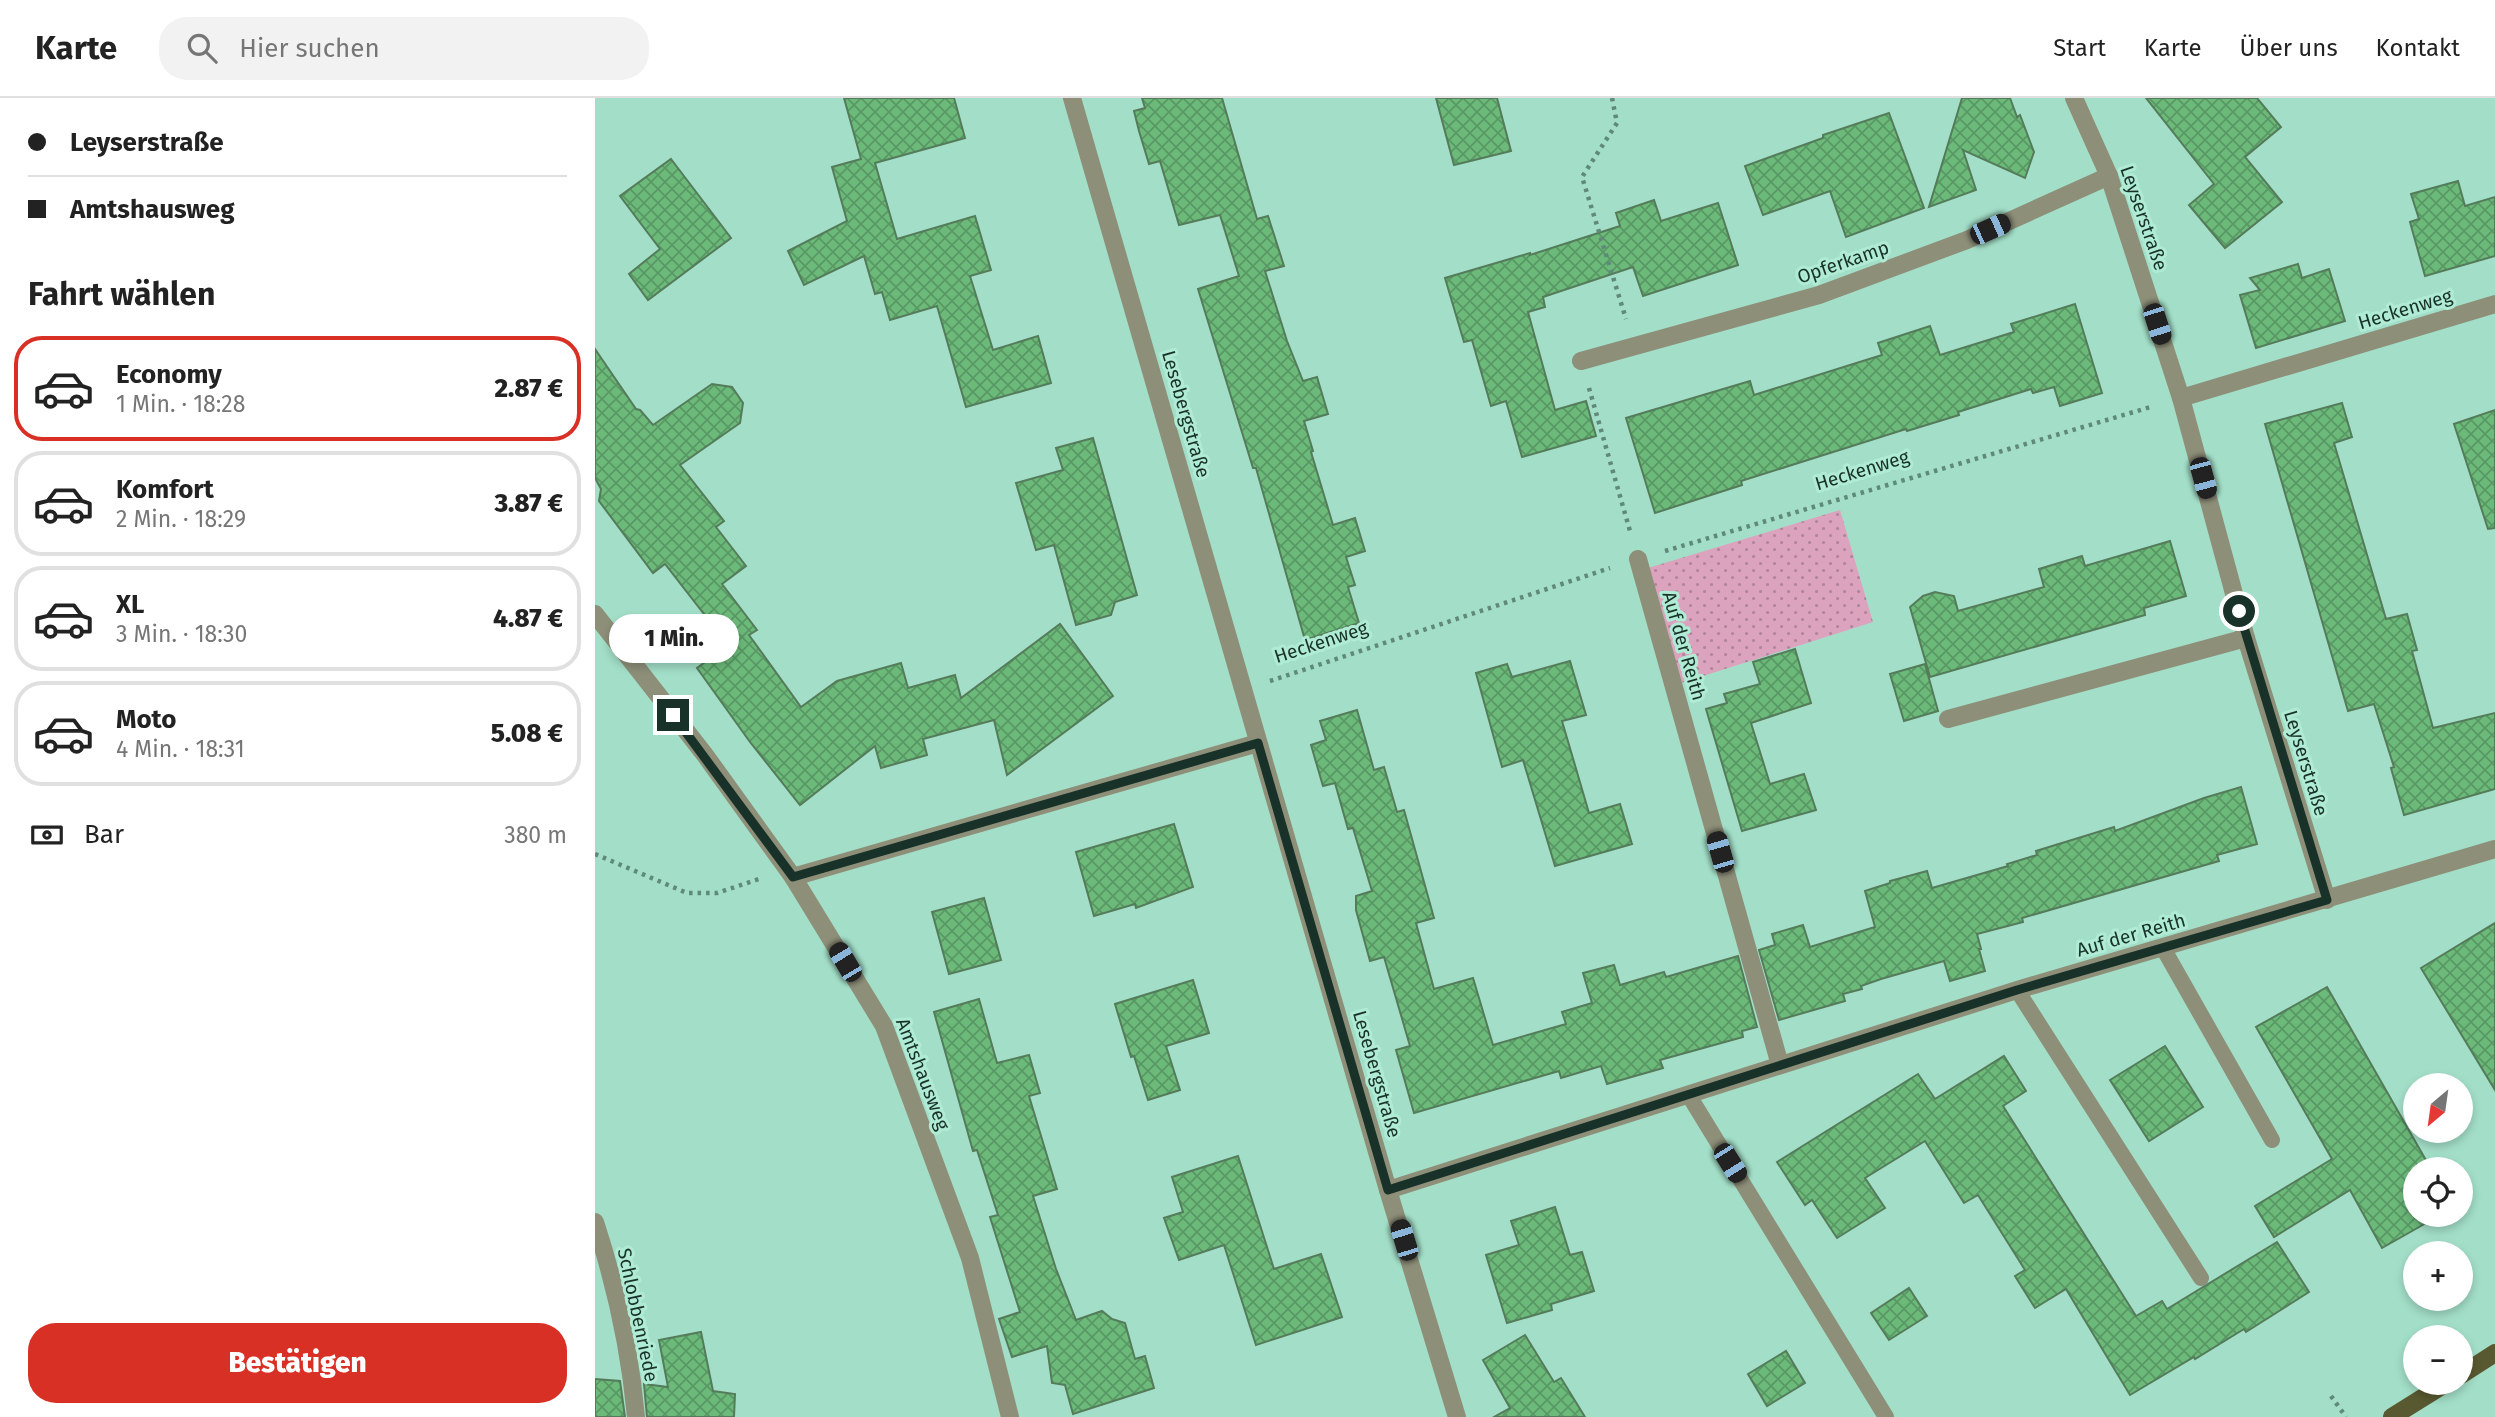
<!DOCTYPE html>
<html lang="de">
<head>
<meta charset="utf-8">
<style>
	:root { --surface:#fff; --page:#f2f2f2; --text:#222; --muted:#767676; --line:#e0e0e0; --accent:#d93025 }
	body { margin:0; font-family:"Fira Sans",sans-serif; background:var(--page); color:var(--text); height:100vh; display:flex; flex-direction:column; font-size:26px; white-space:nowrap }
	* { box-sizing:border-box; margin:0 }
	p { font-size:23px; color:var(--muted) }
	.icon { flex:none; width:38px; height:38px; fill:none; stroke:currentColor; stroke-width:2; stroke-linecap:round; stroke-linejoin:round }
	.map { position:relative; flex:1; overflow:hidden }
	.side { display:flex; flex-direction:column; background:var(--surface); width:595px }
	.side>* { flex:none }
	.hud { display:grid; align-content:center; height:154px; padding:0 28px; background:var(--surface) }
	.needle { width:46px; rotate:209deg }
	.tools { position:absolute; left:1808px; top:975px; display:grid; gap:14px }
	.tools a { display:grid; place-items:center; width:70px; height:70px; border-radius:50%; background:var(--surface); box-shadow:0 4px 10px #0003; font-size:35px }
	.end { position:absolute; width:32px; height:32px; margin:-16px; border:9px solid #193229; background:#fff; box-shadow:0 0 0 4px #fff }
	.from { border-radius:50% }
	.bubble { position:absolute; height:49px; border-radius:24px; background:var(--surface); box-shadow:0 4px 10px #0003; font-size:23px; font-weight:800; line-height:49px; text-align:center }
	.car { position:absolute; width:21px; height:42px; margin:-21px -10px; border-radius:9px; box-shadow:0 0 5px 2px #0007; background:linear-gradient(#222 24%,#8ab4d8 0 40%,#222 0 76%,#8ab4d8 0 86%,#222 0) }
	.hud b { display:flex; align-items:center; gap:24px; height:66px; font-size:26px }
	.hud b+b { border-top:2px solid var(--line) }
	.hud i { width:18px; height:18px; background:var(--text) }
	ul { padding:0; list-style:none }
	li { display:flex; align-items:center; gap:21px; height:105px; margin:0 14px 10px; padding:0 14px; border:4px solid var(--line); border-radius:28px }
	li div { flex:1 }
	li b { display:block; font-size:26px }
	li em { font-style:normal; font-weight:800 }
	li.active { border-color:var(--accent) }
	li>.icon { width:63px; height:63px; stroke-width:1.5 }
	h2 { padding:0 28px; font-size:32px; line-height:84px }
	.pay { display:flex; align-items:center; gap:18px; height:77px; padding:0 28px; font-size:26px }
	.pay p { margin-inline-start:auto }
	.primary-button { display:flex; gap:14px; margin-top:auto; padding:14px 28px }
	.primary-button a { flex:1; height:80px; border-radius:28px; background:var(--accent); color:#fff; font-size:28px; font-weight:800; line-height:80px; text-align:center }
	header { display:flex; align-items:center; gap:42px; box-sizing:border-box; height:98px; padding:0 35px; background:var(--surface); border-bottom:2px solid var(--line) }
	header strong { font-size:33px }
	nav { display:flex; gap:38px; margin-inline-start:auto; font-size:24px }
	.search { width:490px; height:63px; background:var(--page); display:flex; align-items:center; gap:18px; box-sizing:border-box; padding:0 24px; border-radius:28px; color:var(--muted); font-size:26px }
	main { display:flex; flex:1; min-height:0 }
	.map>svg:first-child { display:block }
</style>
</head>
<body>
<header>
<strong>Karte</strong>
<div class="search"><svg class="icon" aria-label="search" viewBox="0 0 24 24"><circle cx="10" cy="10" r="6"/><path d="M15 15l6 6"/></svg>Hier suchen</div>
<nav><a>Start</a><a>Karte</a><a>Über uns</a><a>Kontakt</a></nav>
</header>
<main>
<section class="side">
<div class="hud">
<b><i class="from"></i>Leyserstraße</b>
<b><i></i>Amtshausweg</b>
</div>
<h2>Fahrt wählen</h2>
<ul>
<li class="active"><svg class="icon" aria-label="car" viewBox="0 0 24 24"><path d="M5 17H2v-5l4-1 3-4h7l3 4 3 1v5h-3M9 17h6M6 11h13"/><circle cx="7" cy="17" r="2"/><circle cx="17" cy="17" r="2"/></svg><div><b>Economy</b><p>1 Min. · 18:28</p></div><em>2.87 €</em></li>
<li><svg class="icon" aria-label="car" viewBox="0 0 24 24"><path d="M5 17H2v-5l4-1 3-4h7l3 4 3 1v5h-3M9 17h6M6 11h13"/><circle cx="7" cy="17" r="2"/><circle cx="17" cy="17" r="2"/></svg><div><b>Komfort</b><p>2 Min. · 18:29</p></div><em>3.87 €</em></li>
<li><svg class="icon" aria-label="car" viewBox="0 0 24 24"><path d="M5 17H2v-5l4-1 3-4h7l3 4 3 1v5h-3M9 17h6M6 11h13"/><circle cx="7" cy="17" r="2"/><circle cx="17" cy="17" r="2"/></svg><div><b>XL</b><p>3 Min. · 18:30</p></div><em>4.87 €</em></li>
<li><svg class="icon" aria-label="car" viewBox="0 0 24 24"><path d="M5 17H2v-5l4-1 3-4h7l3 4 3 1v5h-3M9 17h6M6 11h13"/><circle cx="7" cy="17" r="2"/><circle cx="17" cy="17" r="2"/></svg><div><b>Moto</b><p>4 Min. · 18:31</p></div><em>5.08 €</em></li>
</ul>
<div class="pay"><svg class="icon" aria-label="cash" viewBox="0 0 24 24"><path d="M3 7h18v10H3z"/><circle cx="12" cy="12" r="2"/></svg>Bar<p>380 m</p></div>
<div class="primary-button"><a>Bestätigen</a></div>
</section>
<div class="map">
<svg width="1900" height="1319" viewBox="0 0 1900 1319">
	<defs>
		<pattern id="park-dots" width="8" height="8" patternUnits="userSpaceOnUse" patternTransform="scale(1.75)"><rect width="8" height="8" fill="#dca3be"/><path d="M2 2h.1M6 6h.1" fill="none" stroke="#b2859a" stroke-width="1.8" stroke-linecap="round"/></pattern>
		<pattern id="building-cross-hatch" width="8" height="8" patternUnits="userSpaceOnUse" patternTransform="scale(1.75)"><rect width="8" height="8" fill="#6cba7a"/><path d="M0 0l8 8M0 8l8-8" fill="none" stroke="#589864"/></pattern>
	</defs>
	<rect width="100%" height="100%" fill="#a3dfc8"/>
	<polygon fill="url(#park-dots)" points="1245,412 1278,524 1086,585 1053,470"/>
	<g fill="url(#building-cross-hatch)" stroke="#547c5a" stroke-width="2">
		<polygon points="249,0 359,0 370,40 280,65 302,141 380,118 396,172 375,178 398,252 443,238 456,285 371,309 342,208 295,222 287,194 280,196 269,158 209,187 193,153 252,123 237,69 266,61"/>
		<polygon points="547,0 627,0 662,121 673,118 689,168 670,173 692,243 708,283 722,279 733,316 709,323 718,353 716,354 738,427 760,420 770,453 751,459 760,487 753,489 764,525 710,542 661,370 658,370 603,191 644,178 625,117 584,127 565,63 554,66 544,33 539,13 550,10"/>
		<polygon points="841,0 902,0 916,53 859,67"/>
		<polygon points="1367,0 1415,0 1422,19 1425,17 1439,54 1430,80 1368,52 1381,92 1334,109"/>
		<polygon points="1551,0 1662,0 1686,29 1650,59 1687,104 1630,150 1594,107 1619,86"/>
		<polygon points="1294,15 1329,110 1251,139 1235,93 1168,117 1150,68 1228,40 1228,37"/>
		<polygon points="76,61 136,140 53,202 34,176 65,151 25,98"/>
		<polygon points="1863,83 1870,108 1900,99 1900,158 1830,178 1815,124 1824,121 1816,96"/>
		<polygon points="1059,102 1066,123 1123,105 1143,167 1048,198 1038,169 948,199 950,209 933,214 960,312 991,303 1001,338 927,359 911,303 896,308 877,242 869,244 850,180 935,155 935,157 1025,128 1021,115"/>
		<polygon points="1703,166 1707,180 1734,171 1750,223 1661,250 1645,197 1665,192 1655,180"/>
		<polygon points="1480,206 1507,295 1465,308 1459,289 1438,295 1436,291 1363,314 1364,317 1312,333 1311,331 1146,383 1147,387 1060,415 1031,320 1155,283 1159,297 1287,257 1283,245 1335,228 1345,257 1419,234 1416,226"/>
		<polygon points="0,251 41,311 45,312 58,327 117,286 137,289 148,305 145,325 85,367 129,423 121,429 151,468 127,486 162,532 154,537 206,609 242,583 306,565 313,590 360,577 366,600 465,526 518,598 412,677 399,622 328,641 332,657 286,670 280,648 205,707 155,644 102,570 121,556 107,538 119,529 70,466 58,475 4,403 6,391 0,380"/>
		<polygon points="1747,305 1757,339 1739,345 1791,521 1812,516 1822,552 1817,553 1838,630 1900,615 1900,691 1809,717 1796,670 1799,669 1779,606 1753,613 1670,326"/>
		<polygon points="1900,312 1900,430 1893,431 1859,326"/>
		<polygon points="498,340 542,497 520,504 516,517 481,527 459,447 441,452 421,385 468,372 461,350"/>
		<polygon points="1575,443 1591,498 1549,510 1550,517 1335,579 1315,509 1328,498 1340,494 1359,498 1363,513 1449,489 1444,471 1487,458 1490,468"/>
		<polygon points="1200,551 1216,605 1156,625 1175,686 1209,676 1221,712 1147,733 1111,611 1132,605 1129,596 1165,586 1158,564"/>
		<polygon points="975,563 991,617 967,623 994,715 1025,706 1037,746 960,768 928,662 907,669 881,575 912,566 917,579"/>
		<polygon points="1330,566 1343,613 1309,623 1295,576"/>
		<polygon points="762,612 779,672 789,669 802,714 809,712 839,820 821,825 839,891 878,880 898,947 971,926 967,914 997,905 988,875 1019,867 1025,887 1069,874 1071,879 1143,858 1162,929 1147,933 1148,939 1065,962 1068,970 1012,986 1006,968 966,980 964,973 819,1015 801,952 815,948 789,859 775,863 761,812 761,798 777,793 758,730 753,731 740,685 728,688 716,647 731,642 725,623"/>
		<polygon points="1646,689 1662,746 1622,757 1624,763 1427,820 1428,824 1382,836 1386,851 1384,851 1390,873 1355,883 1349,863 1286,881 1266,888 1267,891 1248,896 1250,903 1184,922 1164,852 1180,847 1177,836 1208,827 1215,849 1280,829 1270,793 1295,785 1295,783 1332,773 1337,790 1413,768 1412,766 1442,757 1441,753 1519,729 1520,733 1609,700"/>
		<polygon points="579,726 598,789 541,810 540,806 499,818 481,754"/>
		<polygon points="389,800 406,862 354,876 337,814"/>
		<polygon points="1900,825 1900,992 1826,870"/>
		<polygon points="598,882 614,935 571,948 585,992 553,1002 539,958 536,959 520,906"/>
		<polygon points="1732,889 1836,1071 1820,1071 1820,1116 1847,1116 1787,1150 1755,1092 1679,1139 1660,1108 1737,1061 1661,929"/>
		<polygon points="384,901 402,965 434,957 445,995 434,998 462,1091 438,1098 461,1171 481,1222 507,1213 517,1221 530,1225 540,1261 550,1258 559,1290 478,1316 470,1287 457,1285 452,1248 417,1259 404,1221 425,1214 395,1119 403,1117 382,1052 378,1053 339,914"/>
		<polygon points="1570,948 1608,1009 1554,1043 1515,982"/>
		<polygon points="1409,958 1431,993 1408,1008 1541,1218 1567,1203 1572,1211 1682,1144 1714,1194 1651,1234 1649,1231 1600,1261 1599,1259 1535,1297 1471,1191 1440,1210 1420,1178 1430,1172 1383,1097 1369,1105 1330,1043 1270,1080 1290,1110 1242,1140 1217,1102 1210,1107 1182,1064 1323,976 1340,1001"/>
		<polygon points="643,1058 679,1171 726,1156 747,1219 661,1247 629,1147 584,1162 569,1120 588,1114 577,1079"/>
		<polygon points="960,1109 975,1157 987,1154 999,1193 956,1206 957,1212 912,1225 891,1157 924,1147 916,1123"/>
		<polygon points="1314,1190 1332,1218 1294,1242 1276,1215"/>
		<polygon points="106,1234 118,1293 140,1296 139,1319 52,1319 49,1286 73,1289 64,1242"/>
		<polygon points="930,1237 959,1284 966,1280 990,1319 899,1319 915,1310 888,1262"/>
		<polygon points="1191,1253 1210,1285 1172,1308 1153,1276"/>
		<polygon points="0,1281 25,1283 30,1319 0,1319"/>
	</g>
	<g fill="none" stroke-linecap="round" stroke-linejoin="round">
		<g stroke="#5f8979" stroke-width="4.5" stroke-dasharray="3.5 5" stroke-linecap="butt">
			<polyline points="1017,0 1022,25 987,79 1031,221"/>
			<polyline points="994,290 1035,433"/>
			<polyline points="1070,453 1559,308"/>
			<polyline points="675,583 1015,470"/>
			<polyline points="0,756 92,795 122,795 164,781"/>
			<polyline points="1736,1298 1751,1319"/>
		</g>
		<g stroke="#8e8f79" stroke-width="16">
			<polyline points="1568,850 1677,1042"/>
			<polyline points="1422,892 1606,1180"/>
			<polyline points="1093,996 1291,1319"/>
		</g>
		<g stroke="#8e8f79" stroke-width="18">
			<polyline points="477,0 793,1092 862,1319"/>
			<polyline points="1479,0 1514,78 1586,300 1651,540 1732,802"/>
			<polyline points="986,263 1224,197 1372,142 1514,78"/>
			<polyline points="1586,300 1900,206"/>
			<polyline points="1043,461 1185,967"/>
			<polyline points="0,516 110,657 198,779 289,928 375,1160 415,1319"/>
			<polyline points="1353,621 1651,540"/>
			<polyline points="198,779 663,645"/>
			<polyline points="793,1092 1422,892 1900,751"/>
			<path d="M0,1124C21,1188 35,1253 41,1319"/>
		</g>
		<g stroke="#595931" stroke-width="18">
			<polyline points="1866,1277 1900,1255"/>
			<polyline points="1797,1319 1853,1284"/>
		</g>
	</g>
	<g fill="none" stroke-linecap="round" stroke-linejoin="round">
		<polyline stroke="#193229" stroke-width="9" points="78,617 198,779 663,645 793,1092 1422,892 1732,802 1644,513"/>
	</g>
	<g text-anchor="middle" dominant-baseline="central" stroke-width="6" stroke-linejoin="round" paint-order="stroke">
		<g font-size="19" fill="#193229" stroke="#b0ecd5">
			<text transform="translate(1549 120) rotate(71)">Leyserstraße</text>
			<text transform="translate(1248 164) rotate(-19)">Opferkamp</text>
			<text transform="translate(1810 211) rotate(-17)">Heckenweg</text>
			<text transform="translate(591 316) rotate(74)">Lesebergstraße</text>
			<text transform="translate(1267 372) rotate(-17)">Heckenweg</text>
			<text transform="translate(726 544) rotate(-18)">Heckenweg</text>
			<text transform="translate(1089 548) rotate(74)">Auf der Reith</text>
			<text transform="translate(1711 665) rotate(73)">Leyserstraße</text>
			<text transform="translate(1536 837) rotate(-16)">Auf der Reith</text>
			<text transform="translate(328 976) rotate(69)">Amtshausweg</text>
			<text transform="translate(782 976) rotate(74)">Lesebergstraße</text>
			<text transform="translate(43 1217) rotate(78)">Schlobbenriede</text>
		</g>
	</g>
</svg>
<div class="tools">
<a><svg class="needle" viewBox="-14 -14 28 28"><path d="M0-13l5 13h-10z" fill="#e53935"/><path d="M0 13l5-13h-10z" fill="#767676"/></svg></a>
<a><svg class="icon" aria-label="locate" viewBox="0 0 24 24"><circle cx="12" cy="12" r="6"/><path d="M12 2v4M12 18v4M2 12h4M18 12h4"/></svg></a>
<a>+</a>
<a>−</a>
</div>
<i class="end from" style="left:1644px;top:513px"></i>
<i class="end" style="left:78px;top:617px"></i>
<div class="bubble" style="left:14px;top:516px;width:130px">1 Min.</div>
<i class="car" style="left:1395px;top:131px;rotate:66deg"></i>
<i class="car" style="left:1562px;top:226px;rotate:162deg"></i>
<i class="car" style="left:1608px;top:380px;rotate:165deg"></i>
<i class="car" style="left:1125px;top:754px;rotate:344deg"></i>
<i class="car" style="left:250px;top:864px;rotate:329deg"></i>
<i class="car" style="left:1135px;top:1065px;rotate:148deg"></i>
<i class="car" style="left:809px;top:1142px;rotate:343deg"></i>
</div>
</main>
</body>
</html>
